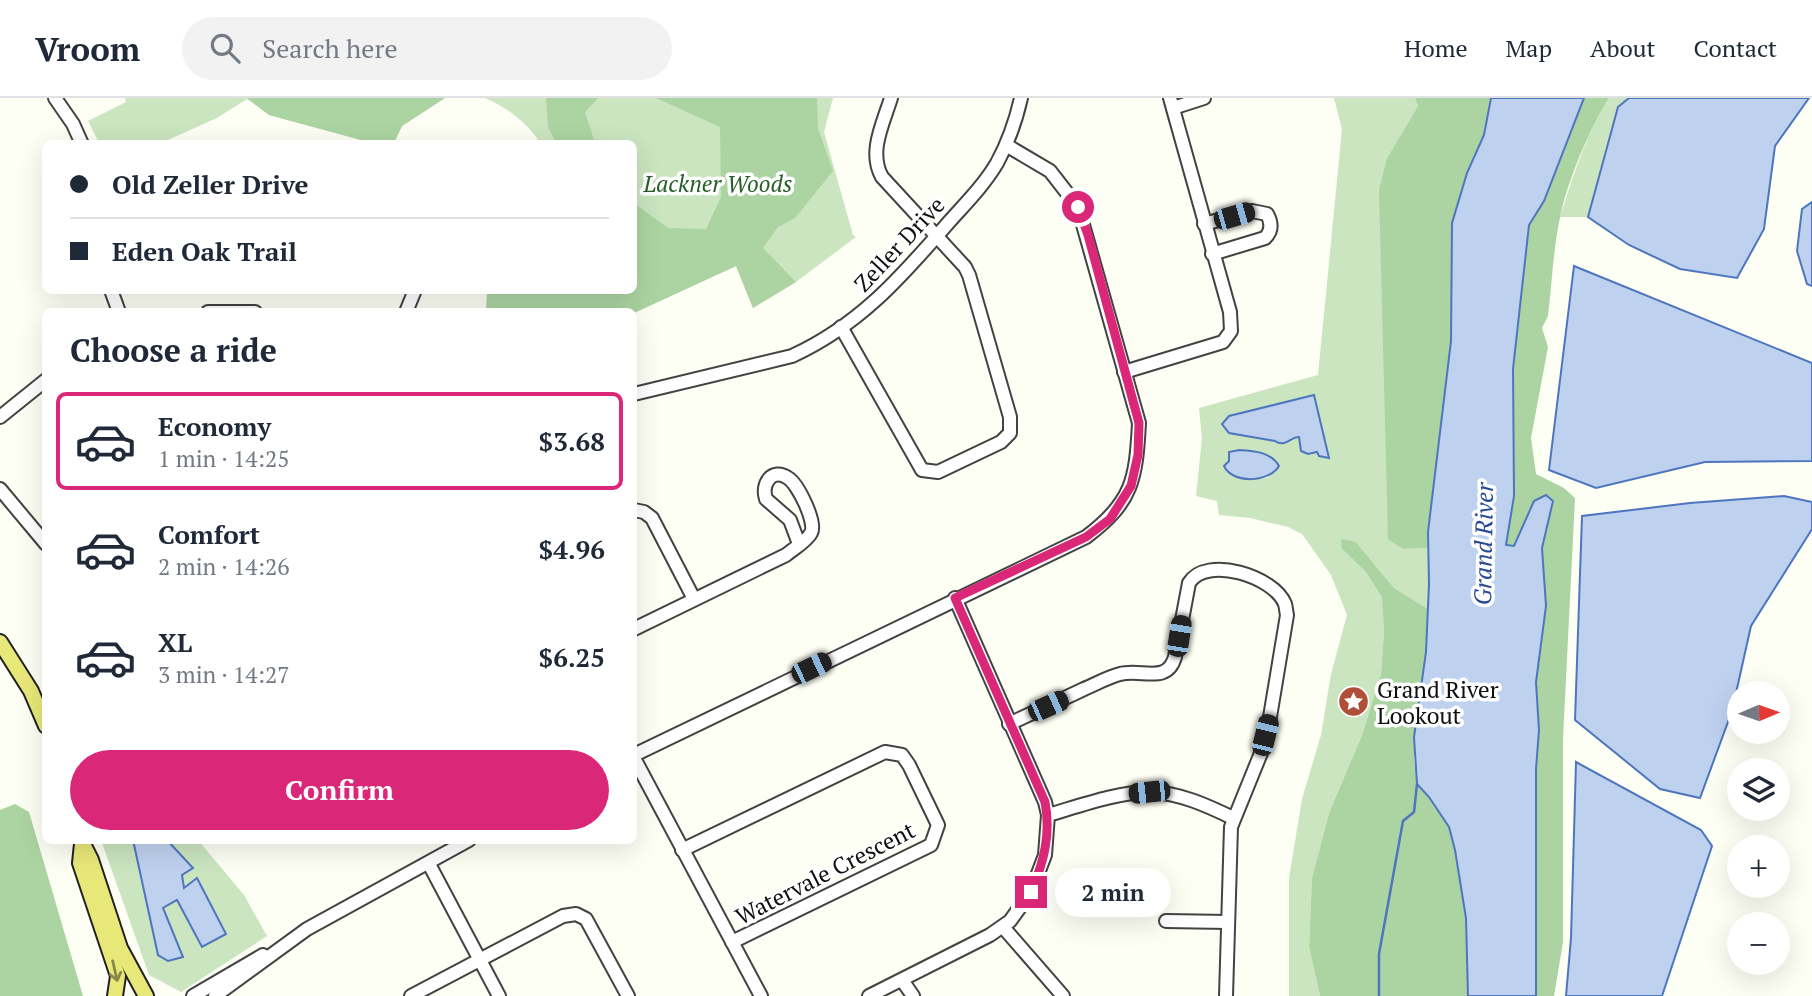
<!DOCTYPE html>
<html lang="en">
<head>
<meta charset="utf-8">
<style>
	:root { --surface:#fff; --page:#f2f2f3; --text:#1f2937; --muted:#747a83; --line:#e0e1e3; --accent:#db2777 }
	body { margin:0; font-family:"PT Serif",serif; background:var(--page); color:var(--text); height:100vh; display:flex; flex-direction:column; font-size:26px; white-space:nowrap }
	* { box-sizing:border-box; margin:0 }
	p { font-size:23px; color:var(--muted) }
	.icon { flex:none; width:38px; height:38px; fill:none; stroke:currentColor; stroke-width:2; stroke-linecap:round; stroke-linejoin:round }
	.map { position:relative; flex:1; overflow:hidden }
	.sheet { position:absolute; left:42px; top:210px; width:595px; height:536px; display:flex; flex-direction:column; background:var(--surface); border-radius:10px; box-shadow:0 7px 28px #0002 }
	.sheet>* { flex:none }
	.guide { position:absolute; left:42px; top:42px; width:595px; height:154px; border-radius:10px; box-shadow:0 7px 28px #0002; display:grid; align-content:center; height:154px; padding:0 28px; background:var(--surface) }
	.needle { width:46px; rotate:88deg }
	.tools { position:absolute; left:1727px; top:583px; display:grid; gap:14px }
	.tools a { display:grid; place-items:center; width:63px; height:63px; border-radius:50%; background:var(--surface); box-shadow:0 7px 28px #0002; font-size:35px }
	.end { position:absolute; width:32px; height:32px; margin:-16px; border:9px solid #db2777; background:#fff; box-shadow:0 0 0 4px #fff }
	.from { border-radius:50% }
	.bubble { position:absolute; height:49px; border-radius:24px; background:var(--surface); box-shadow:0 7px 28px #0002; font-size:23px; font-weight:700; line-height:49px; text-align:center }
	.car { position:absolute; width:21px; height:42px; margin:-21px -10px; border-radius:9px; box-shadow:0 0 5px 2px #0007; background:linear-gradient(#222 24%,#8ab4d8 0 40%,#222 0 76%,#8ab4d8 0 86%,#222 0) }
	.guide b { display:flex; align-items:center; gap:24px; height:66px; font-size:26px }
	.guide b+b { border-top:2px solid var(--line) }
	.guide i { width:18px; height:18px; background:var(--text) }
	ul { padding:0; list-style:none }
	li { display:flex; align-items:center; gap:21px; height:98px; margin:0 14px 10px; padding:0 14px; border:4px solid transparent; border-radius:10px }
	li div { flex:1 }
	li b { display:block; font-size:26px }
	li em { font-style:normal; font-weight:700 }
	li.active { border-color:var(--accent) }
	li>.icon { width:63px; height:63px; stroke-width:1.5 }
	h2 { padding:0 28px; font-size:32px; line-height:84px }
	.cta { display:flex; gap:14px; margin-top:auto; padding:14px 28px }
	.cta a { flex:1; height:80px; border-radius:42px; background:var(--accent); color:#fff; font-size:28px; font-weight:700; line-height:80px; text-align:center }
	header { display:flex; align-items:center; gap:42px; box-sizing:border-box; height:98px; padding:0 35px; background:var(--surface); border-bottom:2px solid var(--line) }
	header strong { font-size:33px }
	nav { display:flex; gap:38px; margin-inline-start:auto; font-size:24px }
	.search { width:490px; height:63px; background:var(--page); display:flex; align-items:center; gap:18px; box-sizing:border-box; padding:0 24px; border-radius:38px; color:var(--muted); font-size:26px }
	.map>svg:first-child { display:block }
</style>
</head>
<body>
<header>
<strong>Vroom</strong>
<div class="search"><svg class="icon" aria-label="search" viewBox="0 0 24 24"><circle cx="10" cy="10" r="6"/><path d="M15 15l6 6"/></svg>Search here</div>
<nav><a>Home</a><a>Map</a><a>About</a><a>Contact</a></nav>
</header>
<div class="map">
<svg width="1812" height="898" viewBox="0 0 1812 898">
	<rect width="100%" height="100%" fill="#fdfef4"/>
	<g fill="#cbe5c0" fill-rule="evenodd">
		<polygon points="125,0 445,0 402,28 394,45 372,45 269,17 247,1 217,20 161,45 99,45 88,23 126,4"/>
		<path d="M485,0H833L824,34L853,137L856,139L796,184L753,210L736,168L634,215L494,214L634,192V46L540,45C529,26 505,8 485,0Z"/>
		<path d="M1334,0H1415L1418,8L1387,60L1403,451L1428,450V511L1394,490L1356,444L1342,451L1366,474L1383,499L1384,533L1381,576L1362,637L1329,715L1312,780L1309,849L1320,898H1289V780L1302,701L1321,637L1331,576L1347,517L1331,477L1302,436L1288,429L1250,420L1219,417L1217,403L1196,398L1202,340L1199,310L1318,277L1342,31ZM1314,297L1317,354H1312L1299,345L1300,339L1279,345L1275,343L1228,335ZM1239,352C1251,353 1262,352 1270,360L1268,380L1256,381L1224,368L1229,362L1230,354Z"/>
		<path d="M1609,0H1629L1618,9L1588,119H1560C1573,78 1586,37 1609,0Z"/>
		<polygon points="101,742 198,742 244,797 267,838 181,894 149,877"/>
	</g>
	<g fill="#acd4a2">
		<polygon points="247,0 445,0 402,28 394,45 372,45 269,17"/>
		<polygon points="546,0 598,0 585,14 595,45 556,45 548,29"/>
		<polygon points="656,0 817,0 818,30 833,73 795,120 778,129 763,150 796,184 753,210 736,168 634,215 486,213 487,193 634,192 634,105 668,130 706,131 721,99 720,29"/>
		<polygon points="1415,0 1491,0 1484,37 1467,75 1452,125 1451,243 1428,450 1403,451 1388,441 1379,92 1387,60 1418,8"/>
		<path d="M1584,0H1609C1590,30 1566,86 1560,120C1553,152 1552,185 1548,218L1542,230L1548,249L1531,340L1536,376L1564,390L1575,400L1563,641V844L1554,898H1536V671L1539,632L1536,584L1546,508L1542,450L1553,403H1534L1514,448L1506,447L1514,398L1513,271L1529,127L1544,103Z"/>
		<polygon points="1341,441 1356,444 1394,490 1428,511 1426,554 1414,639 1414,663 1417,686 1429,699 1449,729 1455,752 1466,820 1468,898 1320,898 1309,849 1312,780 1329,715 1362,637 1381,576 1384,533 1382,499 1366,474 1342,451"/>
		<polygon points="15,706 29,714 83,898 0,898 0,712"/>
	</g>
	<g fill="#bed1ef" stroke="#4e76be" stroke-width="2">
		<polygon points="1491,0 1584,0 1544,103 1529,127 1513,271 1514,398 1506,447 1514,448 1534,403 1546,397 1553,403 1542,450 1546,508 1536,584 1539,632 1536,671 1536,898 1468,898 1466,820 1455,752 1449,729 1429,699 1417,686 1414,639 1426,554 1429,486 1428,434 1451,243 1452,125 1467,75 1484,37"/>
		<polygon points="1629,0 1809,0 1775,48 1764,131 1737,180 1680,171 1629,147 1588,119 1618,9"/>
		<polygon points="1812,104 1812,188 1807,186 1797,153 1802,111"/>
		<polygon points="1574,168 1812,265 1812,363 1705,364 1596,390 1549,372"/>
		<path d="M1314,297L1329,360L1319,358L1317,354L1308,356L1301,353L1299,339C1290,339 1285,350 1275,343L1229,335L1222,326L1229,318Z"/>
		<path d="M1239,352C1255,353 1271,354 1279,368C1270,384 1233,387 1224,368L1229,363V354Z"/>
		<polygon points="1784,398 1812,404 1812,431 1751,528 1732,613 1700,700 1660,691 1575,622 1582,418 1690,405"/>
		<polygon points="1576,664 1701,732 1712,748 1662,898 1566,898 1571,840"/>
		<polygon points="133,742 167,742 193,770 182,777 184,790 197,780 226,836 202,849 177,802 163,810 183,859 168,863 158,857"/>
	</g>
	<g fill="none" stroke-linecap="round" stroke-linejoin="round">
		<polyline stroke="#4e76be" stroke-width="2.5" points="1379,898 1379,856 1403,723 1414,714 1417,686"/>
		<defs>
			<g id="minor">
				<polyline points="55,0 73,26 82,46"/>
				<polyline points="1173,10 1204,0"/>
				<path d="M1204,126L1252,113L1267,116C1272,125 1272,133 1265,140L1212,156"/>
				<polyline points="111,192 119,214"/>
				<polyline points="208,214 255,214"/>
				<polyline points="406,214 415,192"/>
				<path d="M841,229L922,372L938,374L1001,344L1010,335V319L969,177L965,169L882,79C868,54 883,26 891,0"/>
				<polyline points="1124,274 1223,244 1231,233 1230,214 1170,0"/>
				<path d="M634,296L792,258C860,227 902,178 949,124C966,105 984,87 997,65C1008,45 1016,22 1021,0"/>
				<polyline points="0,319 46,282"/>
				<polyline points="0,391 46,446"/>
				<polyline points="634,412 644,414 652,420 694,501"/>
				<path d="M634,531L786,457C793,451 807,443 811,435C817,425 798,386 788,380C772,369 761,386 766,401L790,422L799,446"/>
				<path d="M1009,626C1034,614 1059,603 1084,591C1096,586 1108,579 1120,576C1141,570 1167,587 1175,559L1189,485C1206,457 1274,478 1285,506C1286,509 1286,513 1287,517L1270,619L1261,655L1231,729L1226,898"/>
				<path d="M634,657L1086,439C1133,404 1136,381 1139,325L1078,109L1050,73L1006,47"/>
				<polyline points="634,660 761,898"/>
				<path d="M1048,717C1076,709 1121,693 1150,694C1180,695 1206,707 1233,720"/>
				<polyline points="682,752 885,654 902,657 909,667 938,727 931,747 732,844"/>
				<polyline points="429,766 499,898"/>
				<polyline points="1166,823 1228,824"/>
				<polyline points="1003,829 1063,898"/>
				<polyline points="902,882 913,898"/>
				<polyline points="193,898 263,857"/>
				<polyline points="215,898 307,831 469,742"/>
				<polyline points="411,898 563,818 576,816 586,821 628,898"/>
				<polyline points="869,898 990,837 1010,823 1031,794 1045,757 1048,717 1045,704 955,500"/>
			</g>
			<g id="major">
				<polyline points="0,544 31,593 46,628"/>
				<polyline points="81,742 91,762 120,850 146,898"/>
				<polyline points="82,746 80,765 118,878 115,898"/>
			</g>
		</defs>
		<use href="#minor" stroke="#434343" stroke-width="16"/>
		<use href="#major" stroke="#212121" stroke-width="18"/>
		<use href="#minor" stroke="#fff" stroke-width="12"/>
		<use href="#major" stroke="#e8e879" stroke-width="14"/>
	</g>
	<defs><path id="oneway-shaft" d="M-6 0H5M1.5-3L5.5 0L1.5 3" fill="none" stroke-width="1.6" stroke-linecap="round" stroke-linejoin="round" transform="scale(1.75)"/></defs>
	<use stroke="#87874a" href="#oneway-shaft" transform="translate(115 873) rotate(77)"/>
	<g fill="none" stroke-linecap="round" stroke-linejoin="round">
		<path stroke="#db2777" stroke-width="9" d="M1031,794C1044,764 1051,736 1045,704L955,500L1086,439L1110,421L1131,388L1138,357L1139,325L1088,137L1078,109"/>
	</g>
	<defs>
		<symbol id="sight-disc" viewBox="-11 -11 22 22"><circle r="9.5" fill="#b04e37" stroke="#fff"/><path d="M0-6L1.8-2.2L6-1.7L2.9 1.2L3.7 5.4L0 3.3L-3.7 5.4L-2.9 1.2L-6-1.7L-1.8-2.2Z" fill="#fff"/></symbol>
	</defs>
	<g fill-rule="evenodd">
		<use href="#sight-disc" x="1336" y="586" width="35" height="35"/>
	</g>
	<g text-anchor="middle" dominant-baseline="central" stroke-width="7" stroke-linejoin="round" paint-order="stroke">
		<g font-size="23" font-style="italic" fill="#276029" stroke="#fff">
			<text x="718" y="85">Lackner Woods</text>
		</g>
		<g font-size="23" fill="#101010" stroke="#fff">
			<text transform="translate(899 146) rotate(-47)">Zeller Drive</text>
			<text transform="translate(825 775) rotate(-27)">Watervale Crescent</text>
		</g>
		<g font-size="23" fill="#101010" stroke="#fff" text-anchor="start">
			<text x="1377" y="591">Grand River<tspan x="1377" dy="26">Lookout</tspan></text>
		</g>
		<g font-size="24" font-style="italic" fill="#274a94" stroke="#fff">
			<text transform="translate(1483 446) rotate(-89)">Grand River</text>
		</g>
	</g>
</svg>
<div class="tools">
<a><svg class="needle" viewBox="-14 -14 28 28"><path d="M0-13l5 13h-10z" fill="#e53935"/><path d="M0 13l5-13h-10z" fill="#747a83"/></svg></a>
<a><svg class="icon" aria-label="layers" viewBox="0 0 24 24"><path d="M12 4l9 5-9 5-9-5zM3 14l9 5 9-5"/></svg></a>
<a>+</a>
<a>−</a>
</div>
<i class="end from" style="left:1078px;top:109px"></i>
<i class="end" style="left:1031px;top:794px"></i>
<div class="bubble" style="left:1055px;top:770px;width:116px">2 min</div>
<i class="car" style="left:1234px;top:118px;rotate:74deg"></i>
<i class="car" style="left:1179px;top:538px;rotate:9deg"></i>
<i class="car" style="left:811px;top:570px;rotate:64deg"></i>
<i class="car" style="left:1048px;top:608px;rotate:66deg"></i>
<i class="car" style="left:1265px;top:637px;rotate:14deg"></i>
<i class="car" style="left:1149px;top:694px;rotate:264deg"></i>
<div class="guide">
<b><i class="from"></i>Old Zeller Drive</b>
<b><i></i>Eden Oak Trail</b>
</div>
<section class="sheet">
<h2>Choose a ride</h2>
<ul>
<li class="active"><svg class="icon" aria-label="car" viewBox="0 0 24 24"><path d="M5 17H2v-5l4-1 3-4h7l3 4 3 1v5h-3M9 17h6M6 11h13"/><circle cx="7" cy="17" r="2"/><circle cx="17" cy="17" r="2"/></svg><div><b>Economy</b><p>1 min · 14:25</p></div><em>$3.68</em></li>
<li><svg class="icon" aria-label="car" viewBox="0 0 24 24"><path d="M5 17H2v-5l4-1 3-4h7l3 4 3 1v5h-3M9 17h6M6 11h13"/><circle cx="7" cy="17" r="2"/><circle cx="17" cy="17" r="2"/></svg><div><b>Comfort</b><p>2 min · 14:26</p></div><em>$4.96</em></li>
<li><svg class="icon" aria-label="car" viewBox="0 0 24 24"><path d="M5 17H2v-5l4-1 3-4h7l3 4 3 1v5h-3M9 17h6M6 11h13"/><circle cx="7" cy="17" r="2"/><circle cx="17" cy="17" r="2"/></svg><div><b>XL</b><p>3 min · 14:27</p></div><em>$6.25</em></li>
</ul>
<div class="cta"><a>Confirm</a></div>
</section>
</div>
</body>
</html>
